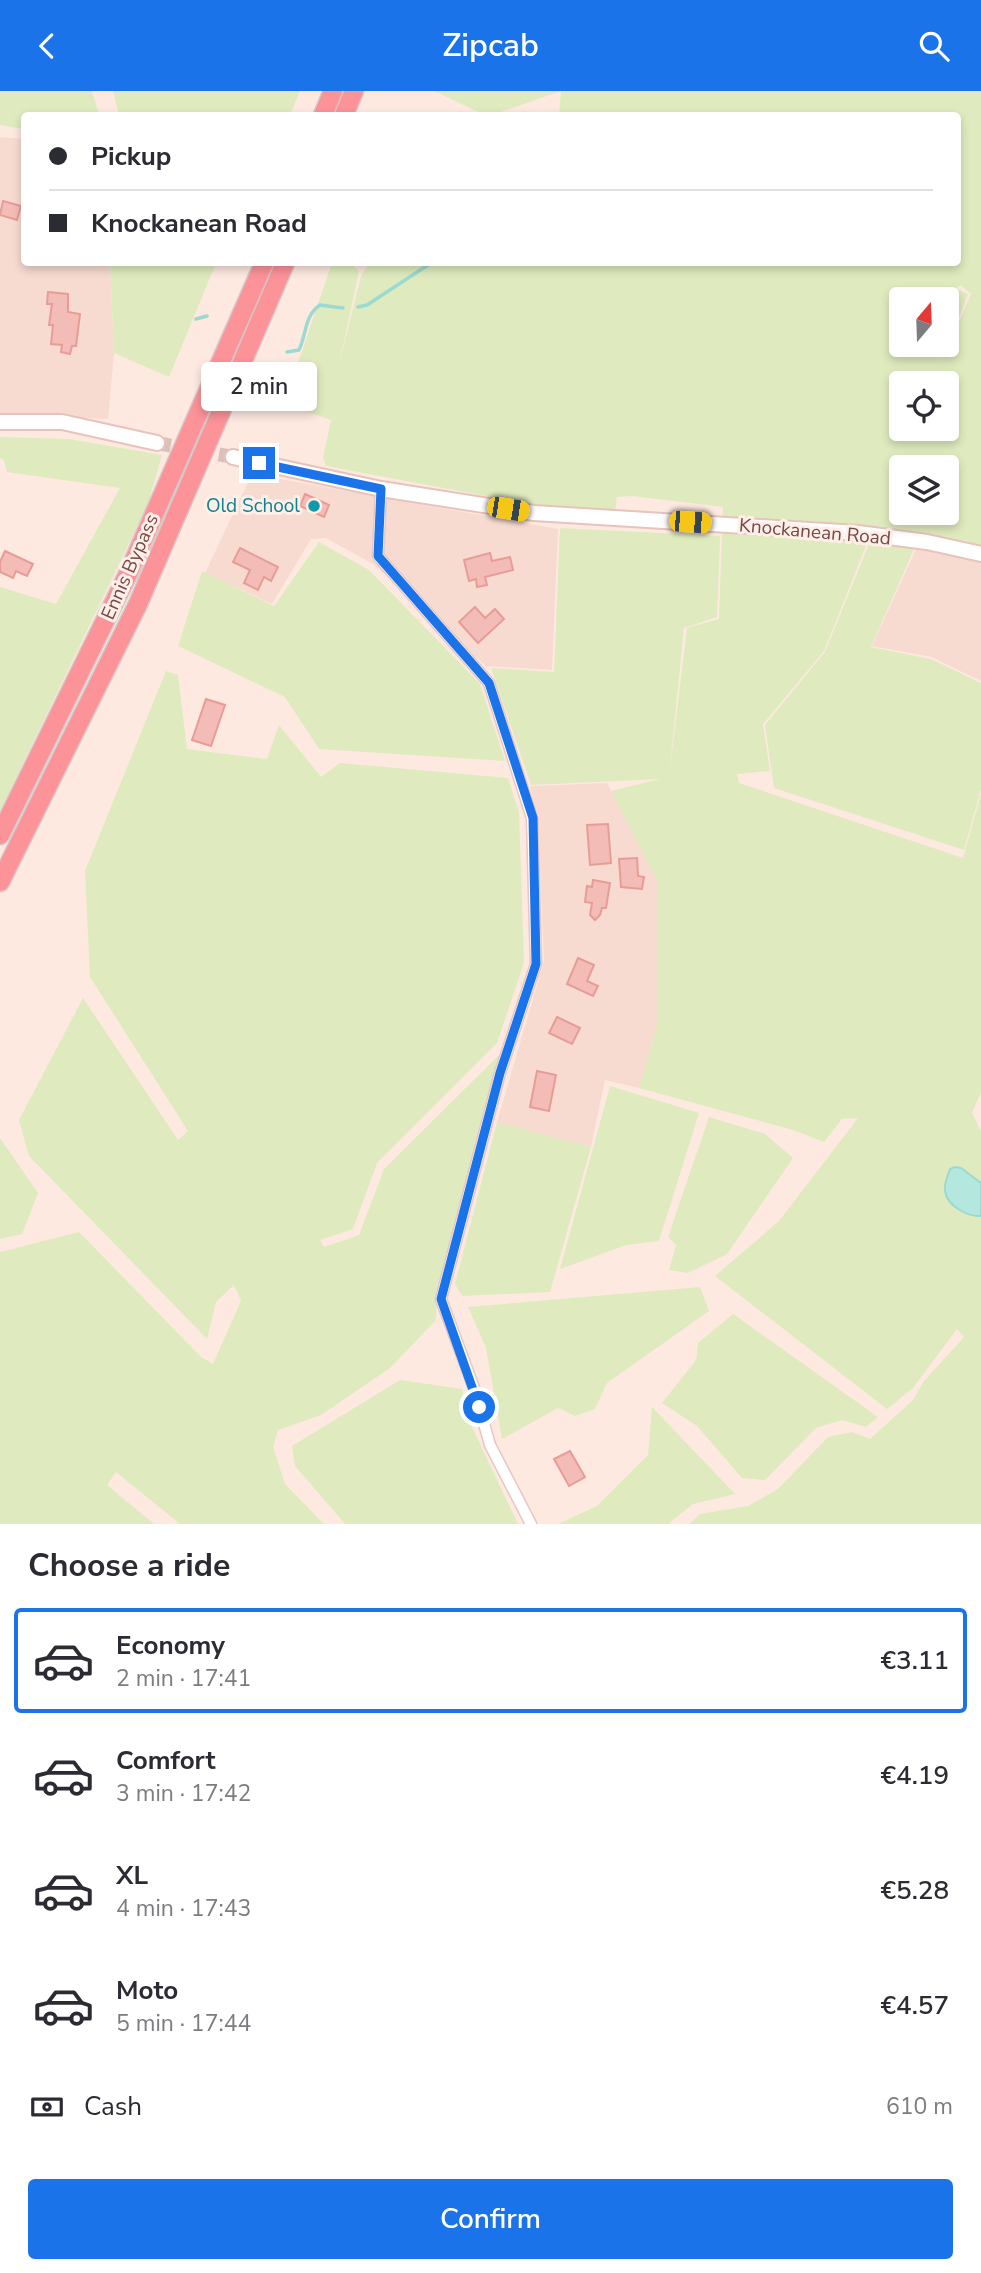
<!DOCTYPE html>
<html lang="en">
<head>
<meta charset="utf-8">
<style>
	:root { --surface:#fff; --page:#f2f2f3; --text:#2b2b33; --muted:#7c7c81; --line:#e1e1e2; --accent:#1a73e8 }
	body { margin:0; font-family:"Nunito Sans",sans-serif; background:var(--page); color:var(--text); height:100vh; display:flex; flex-direction:column; font-size:26px; white-space:nowrap }
	* { box-sizing:border-box; margin:0 }
	p { font-size:23px; color:var(--muted) }
	.icon { flex:none; width:38px; height:38px; fill:none; stroke:currentColor; stroke-width:2; stroke-linecap:round; stroke-linejoin:round }
	.map { position:relative; height:1433px; overflow:hidden }
	.sheet { display:flex; flex-direction:column; background:var(--surface); flex:1 }
	.sheet>* { flex:none }
	.top-card { position:absolute; left:21px; top:21px; width:940px; height:154px; border-radius:7px; box-shadow:0 4px 10px #0003; display:grid; align-content:center; height:154px; padding:0 28px; background:var(--surface) }
	.needle { width:46px; rotate:19deg }
	.buttons { position:absolute; left:889px; top:196px; display:grid; gap:14px }
	.buttons a { display:grid; place-items:center; width:70px; height:70px; border-radius:7px; background:var(--surface); box-shadow:0 4px 10px #0003; font-size:35px }
	.end { position:absolute; width:32px; height:32px; margin:-16px; border:9px solid #1a73e8; background:#fff; box-shadow:0 0 0 4px #fff }
	.from { border-radius:50% }
	.bubble { position:absolute; height:49px; border-radius:7px; background:var(--surface); box-shadow:0 4px 10px #0003; font-size:23px; font-weight:600; line-height:49px; text-align:center }
	.car { position:absolute; width:21px; height:42px; margin:-21px -10px; border-radius:9px; box-shadow:0 0 5px 2px #0007; background:linear-gradient(#f5c518 24%,#345 0 40%,#f5c518 0 76%,#345 0 86%,#f5c518 0) }
	.top-card b { display:flex; align-items:center; gap:24px; height:66px; font-size:26px }
	.top-card b+b { border-top:2px solid var(--line) }
	.top-card i { width:18px; height:18px; background:var(--text) }
	ul { padding:0; list-style:none }
	li { display:flex; align-items:center; gap:21px; height:105px; margin:0 14px 10px; padding:0 14px; border:4px solid transparent; border-radius:7px }
	li div { flex:1 }
	li b { display:block; font-size:26px }
	li em { font-style:normal; font-weight:600 }
	li.current { border-color:var(--accent) }
	li>.icon { width:63px; height:63px; stroke-width:1.5 }
	h2 { padding:0 28px; font-size:32px; line-height:84px }
	.pay { display:flex; align-items:center; gap:18px; height:77px; padding:0 28px; font-size:26px }
	.pay p { margin-inline-start:auto }
	.primary-button { display:flex; gap:14px; margin-top:auto; padding:14px 28px }
	.primary-button a { flex:1; height:80px; border-radius:7px; background:var(--accent); color:#fff; font-size:28px; font-weight:600; line-height:80px; text-align:center }
	header { display:flex; justify-content:space-between; align-items:center; height:91px; padding:0 28px; background:var(--accent); color:#fff; font-size:32px; font-weight:600 }
	.map>svg:first-child { display:block }
</style>
</head>
<body>
<header><svg class="icon" aria-label="back" viewBox="0 0 24 24"><path d="M15 5l-7 7 7 7"/></svg>Zipcab<svg class="icon" aria-label="search" viewBox="0 0 24 24"><circle cx="10" cy="10" r="6"/><path d="M15 15l6 6"/></svg></header>
<div class="map">
<svg width="981" height="1433" viewBox="0 0 981 1433">
	<rect width="100%" height="100%" fill="#fde9e0"/>
	<g fill="#f7dbd1">
		<polygon points="0,46 24,48 24,172 110,172 114,262 108,328 0,324"/>
		<polygon points="252,383 558,438 552,579 486,575 373,473 326,447 311,448 272,513 205,482"/>
		<polygon points="917,456 981,471 981,590 931,566 872,555"/>
		<polygon points="607,692 657,789 657,935 639,997 605,989 591,1056 497,1031 544,870 538,729 530,695"/>
	</g>
	<g fill="#dfebbe" fill-rule="evenodd">
		<polygon points="0,0 92,0 99,24 24,24 24,38 0,34"/>
		<polygon points="113,0 300,0 290,24 119,24"/>
		<path d="M434,0H981V455L873,437L824,560L763,633L770,680L737,683L739,692L963,767L981,703V1001L972,1022L981,1040V1433H689L700,1423L748,1415L778,1398L828,1346L852,1341L870,1348L913,1309L924,1290L964,1246L957,1238L913,1297L887,1318L715,1185L779,1130L858,1027L842,1028L824,1051L793,1039L639,997L657,935V789L611,700L660,688L531,694L491,577L554,581L560,437L720,445L717,526L684,537L669,686L687,537L719,528L723,416L632,405L617,406L615,420L534,414L326,375L323,367L331,329L284,313L332,172H350L359,180L339,274L361,185L369,172H957V24H559L561,0L492,24H485ZM960,194L971,203L940,275L968,203L959,199L947,210V254H901V208H943ZM901,292H947V338H901ZM901,376H947V422H901Z"/>
		<polygon points="110,172 216,172 169,286 114,262"/>
		<polygon points="0,346 69,348 162,364 148,413 0,720 0,496 56,513 120,397 7,381 4,369 0,367"/>
		<polygon points="871,448 915,456 871,556 931,568 981,592 981,698 964,759 774,697 765,634 825,561"/>
		<polygon points="319,451 369,479 480,593 505,670 319,658 285,606 178,555 202,480 274,515"/>
		<polygon points="166,580 178,584 187,658 267,668 279,634 321,686 340,672 508,687 519,721 524,872 497,952 377,1072 353,1138 320,1149 324,1156 359,1144 384,1078 502,961 489,1004 437,1207 436,1229 390,1277 321,1324 278,1339 273,1356 285,1393 324,1433 180,1433 116,1381 107,1394 154,1433 0,1433 0,1161 79,1141 201,1266 213,1273 241,1210 234,1194 216,1211 207,1248 29,1065 19,1029 83,907 178,1049 188,1040 90,886 85,780"/>
		<polygon points="610,995 699,1022 659,1150 626,1154 560,1178"/>
		<polygon points="709,1026 765,1043 793,1067 727,1163 688,1182 669,1179 676,1154 668,1146"/>
		<polygon points="497,1031 591,1056 550,1201 462,1205 455,1193"/>
		<polygon points="0,1047 38,1102 22,1143 0,1148"/>
		<polygon points="700,1196 709,1220 607,1292 595,1318 575,1325 558,1317 502,1348 486,1257 468,1216"/>
		<polygon points="733,1223 878,1326 866,1336 842,1329 816,1337 765,1389 742,1387 697,1335 662,1312 696,1269 698,1252"/>
		<polygon points="400,1289 462,1298 472,1336 518,1433 345,1433 295,1375 292,1355"/>
		<polygon points="652,1316 735,1403 693,1413 668,1433 558,1433 597,1415 648,1364"/>
	</g>
	<path fill="#b4e8df" stroke="#9adad0" stroke-width="2" d="M955,1076L961,1077L981,1092V1125C968,1126 947,1115 945,1100C944,1093 948,1084 950,1078Z"/>
	<g fill="none" stroke-linecap="round" stroke-linejoin="round">
		<g stroke="#9adad0" stroke-width="3.5">
			<polyline points="358,216 367,214 431,172"/>
			<polyline points="196,228 207,225"/>
			<path d="M287,261L299,259C307,242 304,225 320,214L343,217"/>
		</g>
	</g>
	<g fill="#f4bcb7" stroke="#e89c96" stroke-width="2">
		<polygon points="3,110 21,115 17,129 0,124"/>
		<polygon points="48,201 68,203 68,221 80,223 76,255 72,255 70,263 61,261 62,254 51,253 53,234 49,234 52,213 47,213"/>
		<polygon points="305,403 329,414 324,426 300,415"/>
		<polygon points="240,457 278,476 271,490 264,486 258,499 244,492 250,479 233,471"/>
		<polygon points="5,460 33,473 27,485 16,480 13,487 0,481 0,471"/>
		<polygon points="490,462 492,470 510,466 513,479 485,486 487,494 477,496 476,488 469,490 464,469"/>
		<polygon points="475,516 485,527 495,518 504,528 478,552 459,531"/>
		<polygon points="206,608 225,614 211,655 192,649"/>
		<polygon points="608,733 611,772 590,774 587,734"/>
		<polygon points="637,767 638,785 644,786 642,798 621,796 619,768"/>
		<polygon points="593,789 610,792 606,817 602,817 600,824 595,829 590,824 592,812 585,811 587,795 592,796"/>
		<polygon points="578,867 594,874 587,890 598,895 593,905 567,893"/>
		<polygon points="557,926 580,937 572,953 549,942"/>
		<polygon points="537,980 556,984 549,1020 530,1016"/>
		<polygon points="570,1360 585,1386 569,1395 554,1368"/>
	</g>
	<g fill="none" stroke-linecap="round" stroke-linejoin="round">
		<polyline stroke="#dbc1ba" stroke-width="14" stroke-dasharray="14 7" stroke-linecap="butt" points="157,352 233,366"/>
		<defs>
			<polyline id="street" points="381,398 378,465 489,592 532,727 536,873 500,982 441,1208 474,1297 490,1354 531,1433"/>
			<g id="secondary">
				<polyline points="0,331 62,331 157,352"/>
				<polyline points="233,366 381,398 534,422 858,442 927,451 981,463"/>
			</g>
			<g id="highway">
				<polyline points="323,24 333,0"/>
				<polyline points="344,24 354,0"/>
				<polyline points="0,744 128,483 264,172"/>
				<polyline points="0,791 138,513 285,172"/>
			</g>
		</defs>
		<use href="#street" stroke="#e7c7c1" stroke-width="13"/>
		<use href="#secondary" stroke="#e9c3bb" stroke-width="18"/>
		<use href="#highway" stroke="#d6c8c8" stroke-width="21"/>
		<use href="#street" stroke="#fff" stroke-width="10"/>
		<use href="#secondary" stroke="#fff" stroke-width="14"/>
		<use href="#highway" stroke="#fb9399" stroke-width="18"/>
	</g>
	<g fill="none" stroke-linecap="round" stroke-linejoin="round">
		<polyline stroke="#1a73e8" stroke-width="9" points="259,372 381,398 378,465 489,592 533,727 536,873 500,982 441,1208 479,1316"/>
	</g>
	<circle fill="#0f9aa8" stroke="#ffefe8" stroke-width="2.5" cx="314" cy="415" r="7"/>
	<g text-anchor="middle" dominant-baseline="central" stroke-width="6" stroke-linejoin="round" paint-order="stroke">
		<g font-size="19" fill="#0d838f" stroke="#ffefe8" text-anchor="end">
			<text x="300" y="415">Old School</text>
		</g>
		<g font-size="19" fill="#764846" stroke="#ffefe8">
			<text transform="translate(815 441) rotate(5)">Knockanean Road</text>
			<text transform="translate(130 476) rotate(-66)">Ennis Bypass</text>
		</g>
	</g>
</svg>
<div class="buttons">
<a><svg class="needle" viewBox="-14 -14 28 28"><path d="M0-13l5 13h-10z" fill="#e53935"/><path d="M0 13l5-13h-10z" fill="#7c7c81"/></svg></a>
<a><svg class="icon" aria-label="locate" viewBox="0 0 24 24"><circle cx="12" cy="12" r="6"/><path d="M12 2v4M12 18v4M2 12h4M18 12h4"/></svg></a>
<a><svg class="icon" aria-label="layers" viewBox="0 0 24 24"><path d="M12 4l9 5-9 5-9-5zM3 14l9 5 9-5"/></svg></a>
</div>
<i class="end from" style="left:479px;top:1316px"></i>
<i class="end" style="left:259px;top:372px"></i>
<div class="bubble" style="left:201px;top:271px;width:116px">2 min</div>
<i class="car" style="left:508px;top:418px;rotate:99deg"></i>
<i class="car" style="left:690px;top:431px;rotate:94deg"></i>
<div class="top-card">
<b><i class="from"></i>Pickup</b>
<b><i></i>Knockanean Road</b>
</div>
</div>
<section class="sheet">
<h2>Choose a ride</h2>
<ul>
<li class="current"><svg class="icon" aria-label="car" viewBox="0 0 24 24"><path d="M5 17H2v-5l4-1 3-4h7l3 4 3 1v5h-3M9 17h6M6 11h13"/><circle cx="7" cy="17" r="2"/><circle cx="17" cy="17" r="2"/></svg><div><b>Economy</b><p>2 min · 17:41</p></div><em>€3.11</em></li>
<li><svg class="icon" aria-label="car" viewBox="0 0 24 24"><path d="M5 17H2v-5l4-1 3-4h7l3 4 3 1v5h-3M9 17h6M6 11h13"/><circle cx="7" cy="17" r="2"/><circle cx="17" cy="17" r="2"/></svg><div><b>Comfort</b><p>3 min · 17:42</p></div><em>€4.19</em></li>
<li><svg class="icon" aria-label="car" viewBox="0 0 24 24"><path d="M5 17H2v-5l4-1 3-4h7l3 4 3 1v5h-3M9 17h6M6 11h13"/><circle cx="7" cy="17" r="2"/><circle cx="17" cy="17" r="2"/></svg><div><b>XL</b><p>4 min · 17:43</p></div><em>€5.28</em></li>
<li><svg class="icon" aria-label="car" viewBox="0 0 24 24"><path d="M5 17H2v-5l4-1 3-4h7l3 4 3 1v5h-3M9 17h6M6 11h13"/><circle cx="7" cy="17" r="2"/><circle cx="17" cy="17" r="2"/></svg><div><b>Moto</b><p>5 min · 17:44</p></div><em>€4.57</em></li>
</ul>
<div class="pay"><svg class="icon" aria-label="cash" viewBox="0 0 24 24"><path d="M3 7h18v10H3z"/><circle cx="12" cy="12" r="2"/></svg>Cash<p>610 m</p></div>
<div class="primary-button"><a>Confirm</a></div>
</section>
</body>
</html>
